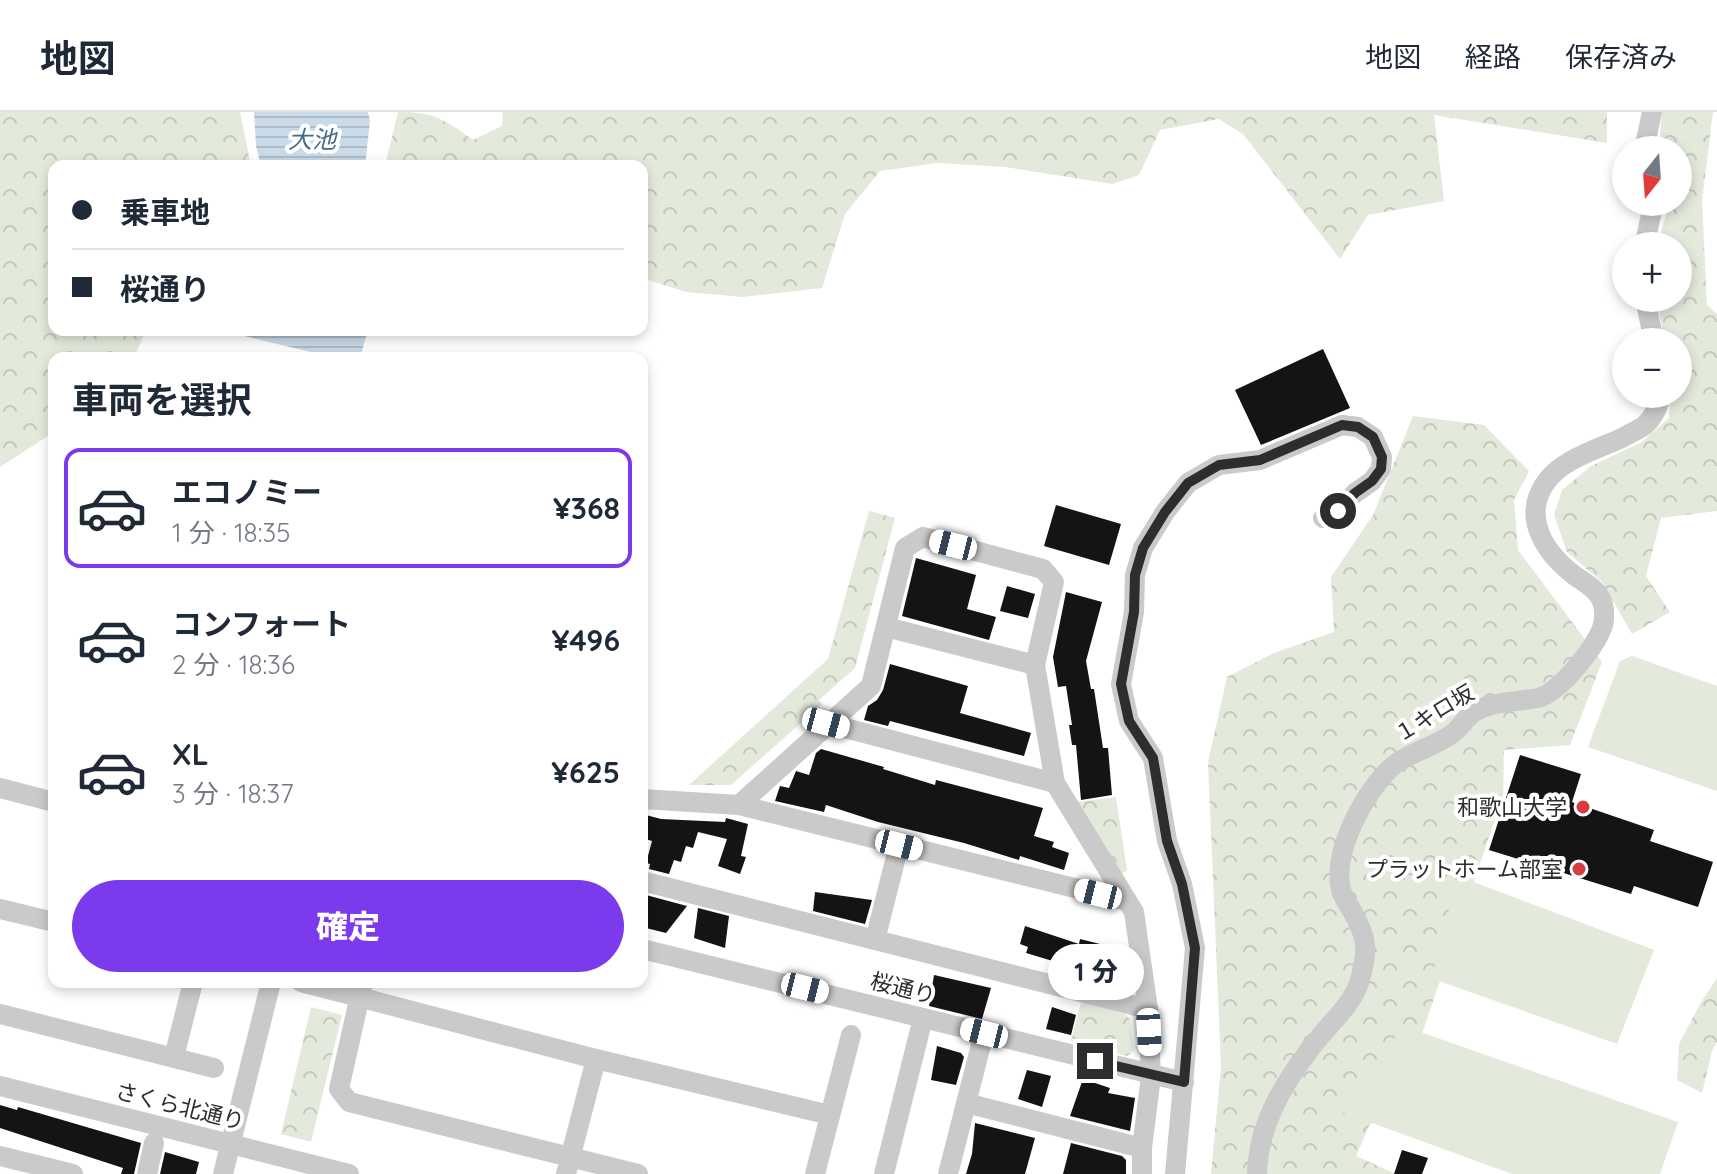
<!DOCTYPE html>
<html lang="ja">
<head>
<meta charset="utf-8">
<style>
	:root { --surface:#fff; --page:#f2f2f3; --text:#1f2937; --muted:#747a83; --line:#e0e1e3; --accent:#7c3aed }
	body { margin:0; font-family:Quicksand,"Noto Sans JP",sans-serif; background:var(--page); color:var(--text); height:100vh; display:flex; flex-direction:column; font-size:30px; white-space:nowrap }
	* { box-sizing:border-box; margin:0 }
	p { font-size:26px; color:var(--muted) }
	.icon { flex:none; width:44px; height:44px; fill:none; stroke:currentColor; stroke-width:2; stroke-linecap:round; stroke-linejoin:round }
	.map { position:relative; flex:1; overflow:hidden }
	.side { position:absolute; left:48px; top:240px; width:600px; height:636px; display:flex; flex-direction:column; background:var(--surface); border-radius:16px; box-shadow:0 4px 12px #0003 }
	.side>* { flex:none }
	.hud { position:absolute; left:48px; top:48px; width:600px; height:176px; border-radius:16px; box-shadow:0 4px 12px #0003; display:grid; align-content:center; height:176px; padding:0 24px; background:var(--surface) }
	.needle { width:52px; rotate:197deg }
	.fabs { position:absolute; left:1612px; top:24px; display:grid; gap:16px }
	.fabs a { display:grid; place-items:center; width:80px; height:80px; border-radius:50%; background:var(--surface); box-shadow:0 4px 12px #0003; font-size:40px }
	.end { position:absolute; width:36px; height:36px; margin:-18px; border:10px solid #2d2d2d; background:#fff; box-shadow:0 0 0 4px #fff }
	.from { border-radius:50% }
	.bubble { position:absolute; height:56px; border-radius:28px; background:var(--surface); box-shadow:0 4px 12px #0003; font-size:26px; font-weight:800; line-height:56px; text-align:center }
	.car { position:absolute; width:24px; height:48px; margin:-24px -12px; border-radius:10px; box-shadow:0 0 6px 2px #0007; background:linear-gradient(#fff 24%,#345 0 40%,#fff 0 76%,#345 0 86%,#fff 0) }
	.hud b { display:flex; align-items:center; gap:28px; height:76px; font-size:30px }
	.hud b+b { border-top:2px solid var(--line) }
	.hud i { width:20px; height:20px; background:var(--text) }
	ul { padding:0; list-style:none }
	li { display:flex; align-items:center; gap:24px; height:120px; margin:0 16px 12px; padding:0 8px; border:4px solid transparent; border-radius:16px }
	li div { flex:1 }
	li b { display:block; font-size:30px }
	li em { font-style:normal; font-weight:800 }
	li.current { border-color:var(--accent) }
	li>.icon { width:72px; height:72px; stroke-width:1.5 }
	h2 { padding:0 24px; font-size:36px; line-height:96px }
	.cta { display:flex; gap:16px; margin-top:auto; padding:16px 24px }
	.cta a { flex:1; height:92px; border-radius:48px; background:var(--accent); color:#fff; font-size:32px; font-weight:800; line-height:92px; text-align:center }
	header { display:flex; align-items:center; gap:48px; box-sizing:border-box; height:112px; padding:0 40px; background:var(--surface); border-bottom:2px solid var(--line) }
	header strong { font-size:38px }
	nav { display:flex; gap:44px; margin-inline-start:auto; font-size:28px }
	.map>svg:first-child { display:block }
</style>
</head>
<body>
<header>
<strong>地図</strong>
<nav><a>地図</a><a>経路</a><a>保存済み</a></nav>
</header>
<div class="map">
<svg width="1717" height="1062" viewBox="0 0 1717 1062">
	<defs>
		<pattern id="forest-crowns" width="20" height="18" patternUnits="userSpaceOnUse" patternTransform="scale(2)"><rect width="20" height="18" fill="#e3eadc"/><path d="M2 6a3 3 0 1 1 6 0M12 15a3 3 0 1 1 6 0" fill="none" stroke="#c3c9bd"/></pattern>
		<pattern id="water-rules" width="6" height="5" patternUnits="userSpaceOnUse" patternTransform="scale(2)"><rect width="6" height="5" fill="#c9dbe8"/><path d="M0 2.5h6" fill="none" stroke="#adbcc7"/></pattern>
	</defs>
	<rect width="100%" height="100%" fill="#fff"/>
	<g fill="url(#forest-crowns)">
		<polygon points="0,0 240,0 251,54 54,54 54,218 146,218 134,246 54,246 54,320 0,355"/>
		<path d="M398,0C434,0 444,7 473,28L502,14L503,0H1607V31L1434,3L1444,89L1368,103L1340,147L1243,22L1219,7L1160,18L1139,63L1112,72L1005,55L937,51L880,59L845,102L822,176L743,185L686,180L642,166V54H385Z"/>
		<polygon points="1662,0 1713,0 1702,89 1707,193 1717,202 1717,399 1661,406 1646,464 1670,500 1632,522 1602,470 1567,440 1554,403 1562,378 1591,354 1642,330 1669,306 1671,282 1678,282 1678,230 1664,230 1657,186 1678,186 1678,134 1657,134 1668,96 1667,90 1678,90 1678,38 1659,38"/>
		<polygon points="1413,304 1484,313 1529,359 1514,388 1518,438 1602,550 1570,633 1504,638 1503,684 1407,966 1369,1014 1356,1044 1396,1062 1211,1062 1221,955 1208,650 1227,565 1274,541 1334,520 1331,465 1373,403"/>
		<polygon points="869,399 895,406 855,556 819,588 822,592 731,673 689,673 828,547"/>
		<polygon points="1116,685 1127,758 1121,762 1077,690"/>
		<polygon points="1717,866 1717,930 1712,939 1702,981 1677,968 1679,932 1700,892"/>
		<polygon points="1081,890 1125,902 1130,907 1134,939 1127,944 1071,929"/>
		<polygon points="311,895 342,903 311,1030 281,1022"/>
	</g>
	<g fill="#e3eadc">
		<polygon points="1632,544 1717,574 1717,679 1588,635 1620,549"/>
		<polygon points="1466,767 1654,838 1617,932 1433,867 1440,814"/>
		<polygon points="1403,914 1678,1010 1660,1062 1512,1062 1342,1000"/>
	</g>
	<g fill="url(#water-rules)">
		<polygon points="254,0 368,0 370,9 365,54 261,54 256,34"/>
		<polygon points="219,218 368,218 360,246 336,246"/>
	</g>
	<g fill="#141414">
		<polygon points="1323,237 1350,296 1261,333 1235,278"/>
		<polygon points="1056,393 1121,412 1109,453 1044,434"/>
		<polygon points="916,446 976,463 967,497 996,505 989,528 902,504"/>
		<polygon points="1007,474 1035,482 1028,506 1000,499"/>
		<polygon points="1066,480 1102,490 1086,549 1091,577 1094,577 1103,636 1108,636 1112,683 1081,688 1076,633 1072,633 1069,613 1072,613 1066,574 1058,575 1053,545"/>
		<polygon points="890,552 968,574 960,601 1031,621 1024,644 890,609 888,614 864,608 868,594 877,588 883,578"/>
		<polygon points="821,637 884,655 883,657 935,673 936,668 1043,696 1034,724 1054,730 1052,735 1069,741 1064,758 1020,744 1019,748 964,731 878,710 826,693 824,700 775,689 780,674 789,676 796,659 809,663 816,641"/>
		<polygon points="1520,643 1581,662 1572,690 1654,718 1650,729 1713,750 1698,795 1634,774 1631,782 1489,738"/>
		<polygon points="642,702 661,707 725,710 726,706 748,712 741,744 746,745 740,762 718,754 727,727 698,720 693,736 686,734 681,750 674,748 669,762 649,757 650,752 646,751 652,729 642,726"/>
		<polygon points="815,780 872,788 865,812 813,799"/>
		<polygon points="646,783 687,794 666,821 642,815"/>
		<polygon points="698,796 729,804 725,836 694,826"/>
		<polygon points="1025,814 1079,832 1080,827 1104,833 1103,837 1125,843 1120,862 1116,862 1114,868 1100,864 1102,857 1067,847 1066,853 1026,841 1028,835 1020,832"/>
		<polygon points="934,863 991,876 982,907 929,894"/>
		<polygon points="1052,895 1076,903 1071,923 1046,917"/>
		<polygon points="937,934 961,941 964,945 956,973 931,968"/>
		<polygon points="1027,958 1051,964 1042,995 1018,987"/>
		<polygon points="1083,967 1110,976 1108,981 1135,986 1130,1019 1070,1004"/>
		<polygon points="0,993 17,998 18,995 141,1031 134,1062 121,1062 123,1056 0,1016"/>
		<polygon points="975,1011 1035,1026 1025,1062 966,1062 972,1042"/>
		<polygon points="1071,1031 1122,1044 1126,1048 1126,1062 1063,1062"/>
		<polygon points="1402,1038 1428,1046 1422,1062 1394,1062"/>
		<polygon points="165,1040 199,1050 196,1062 160,1062"/>
	</g>
	<g fill="none" stroke-linecap="round" stroke-linejoin="round">
		<g stroke="#cacaca" stroke-width="20">
			<polyline points="1644,38 1652,0"/>
			<polyline points="1644,134 1654,90"/>
			<polyline points="1645,186 1654,230"/>
			<polyline points="886,515 1035,553"/>
			<polyline points="826,611 1055,671"/>
			<polyline points="0,676 54,690"/>
			<polyline points="642,687 739,693 871,574 905,436 923,425 1043,457 1054,470 1035,553 1055,671 1134,800 1148,897 1151,964 1142,1036 1142,1062"/>
			<polyline points="739,693 1127,789"/>
			<polyline points="642,769 1148,897"/>
			<polyline points="0,797 54,810"/>
			<polyline points="875,828 899,733"/>
			<polyline points="642,837 1184,970"/>
			<polyline points="301,870 596,947 830,1003"/>
			<polyline points="363,870 339,977 349,990 638,1062"/>
			<polyline points="0,902 214,956"/>
			<polyline points="174,945 193,870"/>
			<polyline points="0,974 349,1062"/>
			<polyline points="966,991 1142,1036"/>
			<polyline points="0,1044 73,1062"/>
			<polyline points="147,1062 154,1031"/>
			<polyline points="223,1062 271,870"/>
			<polyline points="566,1062 596,947"/>
			<polyline points="815,1062 851,923"/>
			<polyline points="884,1062 923,906"/>
			<polyline points="948,1062 984,921"/>
			<polyline points="1175,1062 1195,836 1182,772 1167,729 1153,646 1129,609 1121,572 1134,500 1135,463 1143,436 1165,400 1188,371 1219,353 1260,348 1342,313 1358,315 1373,325 1382,345 1381,357 1372,369 1355,381 1338,399 1323,406"/>
			<path d="M1257,1062C1258,1009 1289,962 1322,922C1336,906 1354,889 1360,868C1368,838 1368,826 1352,799C1349,793 1343,786 1341,778C1332,740 1365,678 1393,654C1410,640 1434,635 1452,622C1460,617 1465,606 1473,601C1491,589 1518,590 1538,586C1559,581 1594,537 1602,516C1605,509 1605,494 1601,487C1596,476 1583,470 1574,463C1545,441 1521,405 1546,370C1562,347 1599,337 1624,325C1630,321 1639,318 1645,313C1654,305 1658,294 1662,282"/>
		</g>
	</g>
	<g fill="none" stroke-linecap="round" stroke-linejoin="round">
		<polyline stroke="#2d2d2d" stroke-width="10" points="1095,949 1184,970 1195,836 1182,772 1167,729 1153,646 1129,609 1121,572 1134,500 1135,463 1143,436 1165,400 1188,371 1219,353 1260,348 1342,313 1358,315 1373,325 1382,345 1381,357 1372,369 1355,381 1338,399"/>
	</g>
	<g fill="#d73d40" stroke="#fff" stroke-width="3">
		<circle cx="1583" cy="695" r="8"/>
		<circle cx="1579" cy="757" r="8"/>
	</g>
	<g text-anchor="middle" dominant-baseline="central" stroke-width="8" stroke-linejoin="round" paint-order="stroke">
		<g font-size="22" fill="#2d2d2d" stroke="#fff">
			<text transform="translate(1434 601) rotate(-31)">１キロ坂</text>
			<text transform="translate(903 876) rotate(14)">桜通り</text>
			<text transform="translate(180 994) rotate(14)">さくら北通り</text>
		</g>
		<g font-size="22" fill="#2d2d2d" stroke="#fff" text-anchor="end">
			<text x="1567" y="695">和歌山大学</text>
			<text x="1563" y="757">プラットホーム部室</text>
		</g>
		<g font-size="24" font-style="italic" fill="#426a89" stroke="#fff">
			<text x="312" y="27">大池</text>
		</g>
	</g>
</svg>
<div class="fabs">
<a><svg class="needle" viewBox="-14 -14 28 28"><path d="M0-13l5 13h-10z" fill="#e53935"/><path d="M0 13l5-13h-10z" fill="#747a83"/></svg></a>
<a>+</a>
<a>−</a>
</div>
<i class="end from" style="left:1338px;top:399px"></i>
<i class="end" style="left:1095px;top:949px"></i>
<div class="bubble" style="left:1048px;top:832px;width:96px">1 分</div>
<i class="car" style="left:953px;top:433px;rotate:284deg"></i>
<i class="car" style="left:826px;top:611px;rotate:105deg"></i>
<i class="car" style="left:899px;top:733px;rotate:104deg"></i>
<i class="car" style="left:1098px;top:782px;rotate:284deg"></i>
<i class="car" style="left:805px;top:876px;rotate:104deg"></i>
<i class="car" style="left:1149px;top:920px;rotate:177deg"></i>
<i class="car" style="left:984px;top:921px;rotate:284deg"></i>
<div class="hud">
<b><i class="from"></i>乗車地</b>
<b><i></i>桜通り</b>
</div>
<section class="side">
<h2>車両を選択</h2>
<ul>
<li class="current"><svg class="icon" aria-label="car" viewBox="0 0 24 24"><path d="M5 17H2v-5l4-1 3-4h7l3 4 3 1v5h-3M9 17h6M6 11h13"/><circle cx="7" cy="17" r="2"/><circle cx="17" cy="17" r="2"/></svg><div><b>エコノミー</b><p>1 分 · 18:35</p></div><em>¥368</em></li>
<li><svg class="icon" aria-label="car" viewBox="0 0 24 24"><path d="M5 17H2v-5l4-1 3-4h7l3 4 3 1v5h-3M9 17h6M6 11h13"/><circle cx="7" cy="17" r="2"/><circle cx="17" cy="17" r="2"/></svg><div><b>コンフォート</b><p>2 分 · 18:36</p></div><em>¥496</em></li>
<li><svg class="icon" aria-label="car" viewBox="0 0 24 24"><path d="M5 17H2v-5l4-1 3-4h7l3 4 3 1v5h-3M9 17h6M6 11h13"/><circle cx="7" cy="17" r="2"/><circle cx="17" cy="17" r="2"/></svg><div><b>XL</b><p>3 分 · 18:37</p></div><em>¥625</em></li>
</ul>
<div class="cta"><a>確定</a></div>
</section>
</div>
</body>
</html>
